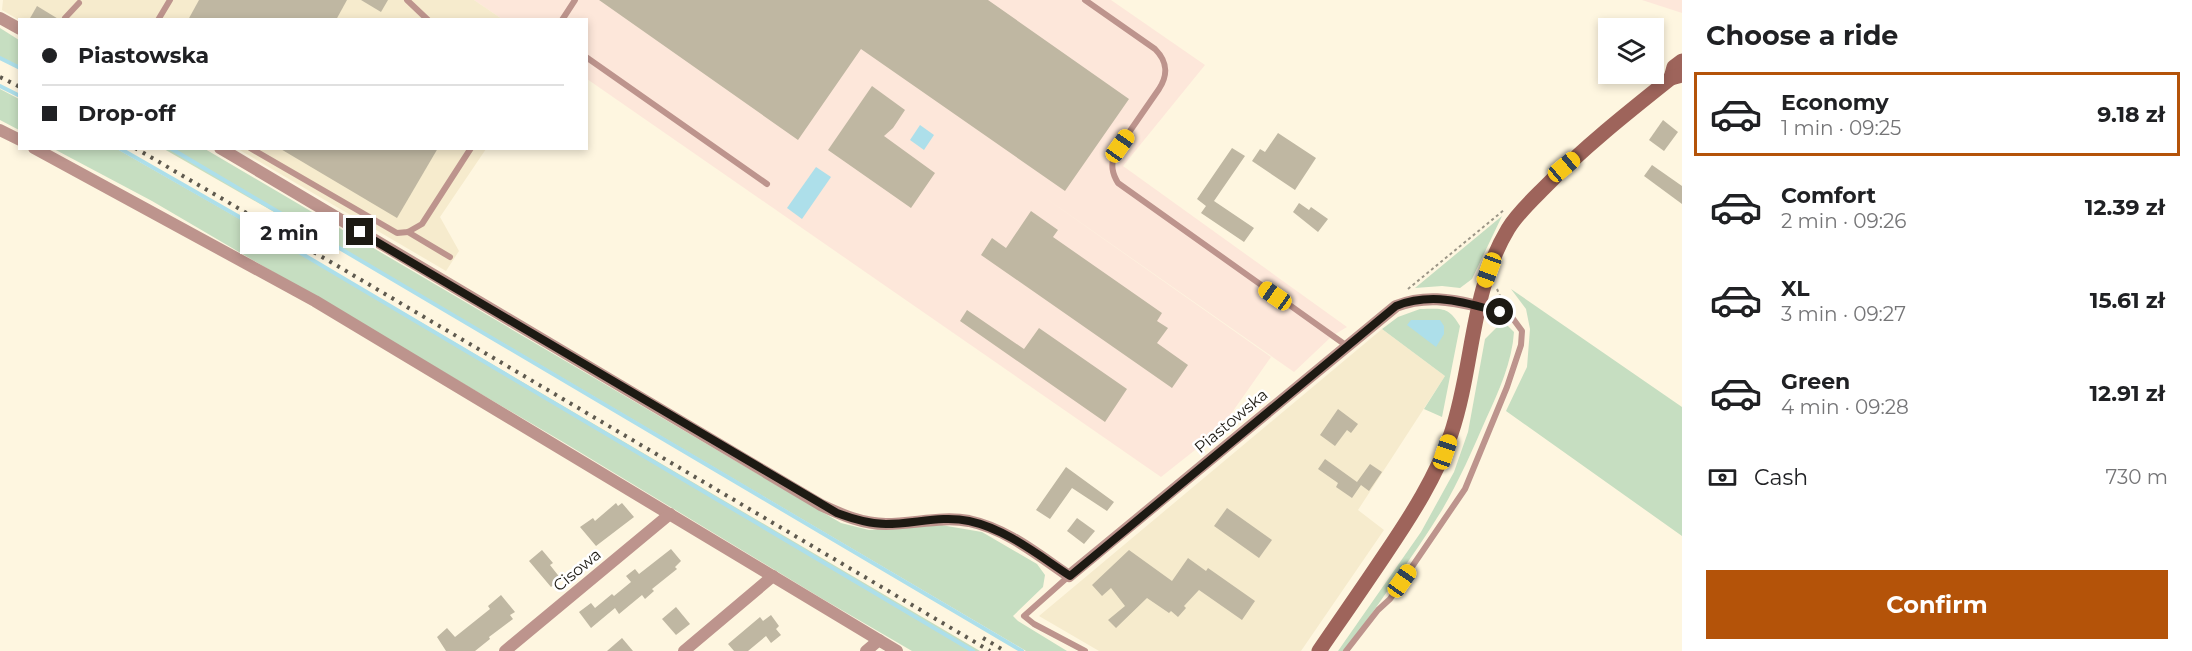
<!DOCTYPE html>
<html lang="en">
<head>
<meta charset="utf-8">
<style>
	:root { --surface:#fff; --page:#f2f2f2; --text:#202124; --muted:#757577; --line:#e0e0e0; --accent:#b45309 }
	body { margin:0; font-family:Montserrat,sans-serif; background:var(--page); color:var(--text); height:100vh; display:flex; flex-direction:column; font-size:22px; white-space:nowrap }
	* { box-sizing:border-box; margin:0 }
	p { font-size:20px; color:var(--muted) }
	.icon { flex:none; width:33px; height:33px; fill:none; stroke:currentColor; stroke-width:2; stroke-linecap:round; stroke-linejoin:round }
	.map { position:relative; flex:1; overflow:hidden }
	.drawer { display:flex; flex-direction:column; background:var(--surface); width:510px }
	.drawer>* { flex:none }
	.banner { position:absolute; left:18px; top:18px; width:570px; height:132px; border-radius:0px; box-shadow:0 3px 9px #0003; display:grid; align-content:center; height:132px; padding:0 24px; background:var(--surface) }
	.fabs { position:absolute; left:1598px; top:18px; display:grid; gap:12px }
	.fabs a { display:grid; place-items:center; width:66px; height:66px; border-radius:0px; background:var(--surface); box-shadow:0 3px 9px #0003; font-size:30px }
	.end { position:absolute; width:27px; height:27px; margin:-14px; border:8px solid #1d1a13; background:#fff; box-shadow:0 0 0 3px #fff }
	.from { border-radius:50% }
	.bubble { position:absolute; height:42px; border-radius:0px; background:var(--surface); box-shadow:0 3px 9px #0003; font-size:20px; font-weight:700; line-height:42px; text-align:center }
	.car { position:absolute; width:18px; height:36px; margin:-18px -9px; border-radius:8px; box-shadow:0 0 4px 2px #0007; background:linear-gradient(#f5c518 24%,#345 0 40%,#f5c518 0 76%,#345 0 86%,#f5c518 0) }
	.banner b { display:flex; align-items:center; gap:21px; height:57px; font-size:22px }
	.banner b+b { border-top:2px solid var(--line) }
	.banner i { width:15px; height:15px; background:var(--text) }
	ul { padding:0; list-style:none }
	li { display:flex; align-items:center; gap:18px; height:84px; margin:0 12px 9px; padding:0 12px; border:3px solid transparent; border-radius:0px }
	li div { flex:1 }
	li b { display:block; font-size:22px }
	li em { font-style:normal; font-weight:700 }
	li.current { border-color:var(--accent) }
	li>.icon { width:54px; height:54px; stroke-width:1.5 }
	h2 { padding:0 24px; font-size:27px; line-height:72px }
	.pay { display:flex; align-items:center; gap:15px; height:66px; padding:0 24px; font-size:22px }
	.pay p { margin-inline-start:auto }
	.action { display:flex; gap:12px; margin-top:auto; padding:12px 24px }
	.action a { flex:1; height:69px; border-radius:0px; background:var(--accent); color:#fff; font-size:24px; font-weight:700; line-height:69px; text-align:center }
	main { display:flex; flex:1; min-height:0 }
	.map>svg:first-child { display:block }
</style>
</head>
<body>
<main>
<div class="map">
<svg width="1682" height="651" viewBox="0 0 1682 651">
	<rect width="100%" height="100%" fill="#fef6e0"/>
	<g fill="#fde7da">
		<polygon points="474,0 1111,0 1205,65 1123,166 1347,327 1332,336 1294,372 1037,192 1271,357 1219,431 1161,477 587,79 586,20 502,19"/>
		<polygon points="1642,0 1682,0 1682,13"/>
	</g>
	<g fill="#f6ebcd">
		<polygon points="3,0 474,0 502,19 19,20 2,10"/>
		<polygon points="238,149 486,149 440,217 459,251 446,271"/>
		<polygon points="1382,329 1445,376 1358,510 1384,530 1301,651 1099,651 1039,616"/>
	</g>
	<g fill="#c6dec1">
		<polygon points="0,28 19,40 19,68 0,58"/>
		<polygon points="0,89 19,99 19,130 0,120"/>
		<polygon points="54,149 117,149 405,313 980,651 912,651 821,598 563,442 152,201"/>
		<polygon points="164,149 205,149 841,523 869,530 941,525 982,532 1037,564 1045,575 1043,587 1013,616 1018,621 1067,651 1026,651 503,343"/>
		<polygon points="1502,216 1472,279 1460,288 1442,286 1415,288"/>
		<polygon points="1511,289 1682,407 1682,536 1506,411 1527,367 1530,329 1526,309"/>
		<path d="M1420,309C1442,309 1448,306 1460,326L1442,417L1424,409L1445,376L1382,329L1398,317Z"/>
		<path d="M1507,325L1514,332C1512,362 1499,391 1486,419C1473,449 1459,481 1442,510C1413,558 1377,603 1347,651H1338L1421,532L1454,472L1468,432L1485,339L1498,326Z"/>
	</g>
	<g fill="#addfea">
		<polygon points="920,125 934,135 924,150 910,140"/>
		<polygon points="816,167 831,177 802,219 787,208"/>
		<polygon points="1411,320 1440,320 1444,326 1444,334 1436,347 1407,325"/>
	</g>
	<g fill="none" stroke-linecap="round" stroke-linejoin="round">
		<g stroke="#addfea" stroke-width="4">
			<polyline points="0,58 20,68"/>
			<polyline points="0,86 20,96"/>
			<polyline points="119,148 250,223 973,651"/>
			<polyline points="170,148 1022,651"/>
		</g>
	</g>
	<g fill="#bfb7a2">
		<polygon points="199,0 347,0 336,20 188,20"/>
		<polygon points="361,0 388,0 381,12"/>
		<polygon points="599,0 988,0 1129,99 1065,191 861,49 798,140"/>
		<polygon points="37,6 60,20 29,20"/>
		<polygon points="872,86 905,110 893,128 884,136 935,173 911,208 828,150"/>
		<polygon points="1663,120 1678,132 1664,151 1649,140"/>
		<polygon points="1278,133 1316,158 1295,190 1252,161 1260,149 1265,152"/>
		<polygon points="279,148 438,148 397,218"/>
		<polygon points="1232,148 1245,156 1214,201 1254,228 1244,242 1201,213 1206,206 1197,199"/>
		<polygon points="1652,165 1682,186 1682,204 1644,176"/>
		<polygon points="1299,203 1309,210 1311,207 1328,219 1318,232 1293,212"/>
		<polygon points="1031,211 1058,230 1053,237 1162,313 1157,321 1168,328 1157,343 1188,365 1172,388 981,255 992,238 1006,248"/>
		<polygon points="967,310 1024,349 1039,328 1127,389 1105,422 960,321"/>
		<polygon points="1338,409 1358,424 1351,433 1347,430 1335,446 1320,435"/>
		<polygon points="1325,459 1357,482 1370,464 1382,472 1369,491 1361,485 1352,498 1336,487 1338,483 1318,469"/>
		<polygon points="1066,467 1114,502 1107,511 1072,488 1050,519 1036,510"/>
		<polygon points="616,503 618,506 622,503 634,517 596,546 580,527 593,518 595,521"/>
		<polygon points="1227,508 1272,540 1259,558 1214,526"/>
		<polygon points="1077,518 1095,531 1084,544 1067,531"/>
		<polygon points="671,549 681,561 675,567 677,569 652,589 654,591 645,599 642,595 619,614 615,608 591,628 579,612 591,603 595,608 612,594 614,596 631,582 626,576 635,569 639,574"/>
		<polygon points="542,550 553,563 550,565 561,579 551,587 529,561"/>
		<polygon points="1129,550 1172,581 1188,558 1206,571 1208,568 1255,601 1242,620 1199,590 1184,606 1186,608 1178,617 1171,611 1169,613 1147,598 1116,628 1108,620 1125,606 1111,588 1102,596 1092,585"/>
		<polygon points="501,595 515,612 510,615 513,619 489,637 490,639 475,651 446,651 437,637 447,628 455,637 490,609 488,606"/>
		<polygon points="676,607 690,624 676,635 662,619"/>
		<polygon points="771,615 779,626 776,629 781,635 771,643 766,636 748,651 734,651 728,644 760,617 763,621"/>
		<polygon points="622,638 633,651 607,651"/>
	</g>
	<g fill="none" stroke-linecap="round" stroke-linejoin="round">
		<g stroke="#9b9586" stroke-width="2" stroke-dasharray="3 3" stroke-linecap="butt">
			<polyline points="1408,289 1504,210"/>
			<polyline points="1497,289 1503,303"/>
		</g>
		<g stroke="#bd948d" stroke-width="6">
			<polyline points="407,0 428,20"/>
			<path d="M1085,0L1155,49C1168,62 1168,75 1159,89L1114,154C1111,166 1112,173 1118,183L1347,346"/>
			<polyline points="65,18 79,3"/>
			<polyline points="158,20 170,0"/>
			<polyline points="562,20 575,0"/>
			<polyline points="586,57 767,184"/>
			<polyline points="250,148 397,233 408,232 422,224 471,148"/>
			<polyline points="408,232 450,257"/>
			<polyline points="1069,576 1024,616 1034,624 1085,651"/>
			<polyline points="1346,651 1378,610 1390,599 1465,489 1507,387 1521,345 1522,331 1511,316 1479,306"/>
		</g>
		<g stroke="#bd948d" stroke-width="12">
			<polyline points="0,18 20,29"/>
			<polyline points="0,130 20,140"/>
			<polyline points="34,148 315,301 897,651"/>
			<path d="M220,148L821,505C842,515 863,524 886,524C914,524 942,516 969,521C1007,529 1038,555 1069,576L1396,306C1424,295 1450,299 1478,306"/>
			<polyline points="505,651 670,514"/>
			<polyline points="684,651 773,576"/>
			<polyline points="866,651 879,640"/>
		</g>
		<g stroke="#9e645b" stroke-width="15">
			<polyline points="1671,78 1674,67 1682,61"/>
			<path d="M1319,651C1341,619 1364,586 1386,553C1411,516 1436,477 1451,434C1474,366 1470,292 1508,229C1517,214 1531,201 1544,188C1583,148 1627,113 1671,78L1682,75"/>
		</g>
		<g stroke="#5f5a4f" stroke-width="4" stroke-dasharray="3 6" stroke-linecap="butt">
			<polyline points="0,77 20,87"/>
			<polyline points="135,148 341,268 990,651"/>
			<polyline points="983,638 1005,651"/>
		</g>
	</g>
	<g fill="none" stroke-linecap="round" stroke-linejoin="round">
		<path stroke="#1d1a13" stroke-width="8" d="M360,232L837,513C853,519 869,524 886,524C914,524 942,515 969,521C1006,529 1038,555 1070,576L1396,306C1431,292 1465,302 1500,312"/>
	</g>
	<g text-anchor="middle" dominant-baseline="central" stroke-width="5" stroke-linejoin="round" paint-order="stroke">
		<g font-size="16" fill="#1d1a13" stroke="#fff">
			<text transform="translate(1231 421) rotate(-40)">Piastowska</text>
			<text transform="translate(577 570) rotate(-40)">Cisowa</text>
		</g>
	</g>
</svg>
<div class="fabs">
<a><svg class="icon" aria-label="layers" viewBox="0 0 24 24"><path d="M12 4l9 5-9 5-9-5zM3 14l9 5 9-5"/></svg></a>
</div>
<i class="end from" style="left:1500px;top:312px"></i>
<i class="end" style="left:360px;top:232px"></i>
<div class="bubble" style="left:240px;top:212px;width:99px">2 min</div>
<i class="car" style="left:1120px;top:146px;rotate:35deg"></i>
<i class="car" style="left:1564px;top:167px;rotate:50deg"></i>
<i class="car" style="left:1489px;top:270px;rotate:200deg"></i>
<i class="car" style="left:1275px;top:296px;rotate:305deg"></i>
<i class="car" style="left:1445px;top:452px;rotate:19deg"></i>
<i class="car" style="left:1402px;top:581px;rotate:35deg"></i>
<div class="banner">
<b><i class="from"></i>Piastowska</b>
<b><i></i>Drop-off</b>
</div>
</div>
<section class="drawer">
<h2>Choose a ride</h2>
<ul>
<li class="current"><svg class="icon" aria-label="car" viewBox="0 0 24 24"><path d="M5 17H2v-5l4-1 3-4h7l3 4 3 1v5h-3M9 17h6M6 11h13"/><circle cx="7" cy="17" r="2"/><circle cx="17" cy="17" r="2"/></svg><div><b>Economy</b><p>1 min · 09:25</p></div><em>9.18 zł</em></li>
<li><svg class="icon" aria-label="car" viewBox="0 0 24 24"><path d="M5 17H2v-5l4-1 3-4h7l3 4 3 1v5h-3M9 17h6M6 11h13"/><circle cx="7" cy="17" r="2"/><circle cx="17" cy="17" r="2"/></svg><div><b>Comfort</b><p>2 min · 09:26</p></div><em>12.39 zł</em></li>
<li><svg class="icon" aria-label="car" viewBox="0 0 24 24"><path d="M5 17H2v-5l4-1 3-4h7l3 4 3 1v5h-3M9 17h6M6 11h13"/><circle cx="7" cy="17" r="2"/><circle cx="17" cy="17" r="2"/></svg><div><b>XL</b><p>3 min · 09:27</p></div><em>15.61 zł</em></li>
<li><svg class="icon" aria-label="car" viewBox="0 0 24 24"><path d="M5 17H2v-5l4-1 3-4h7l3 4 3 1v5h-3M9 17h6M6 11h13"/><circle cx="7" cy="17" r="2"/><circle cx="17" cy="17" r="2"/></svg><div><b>Green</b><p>4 min · 09:28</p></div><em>12.91 zł</em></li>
</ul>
<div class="pay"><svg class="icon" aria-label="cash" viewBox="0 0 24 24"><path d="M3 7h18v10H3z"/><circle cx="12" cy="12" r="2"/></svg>Cash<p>730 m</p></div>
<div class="action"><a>Confirm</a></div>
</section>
</main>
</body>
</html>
